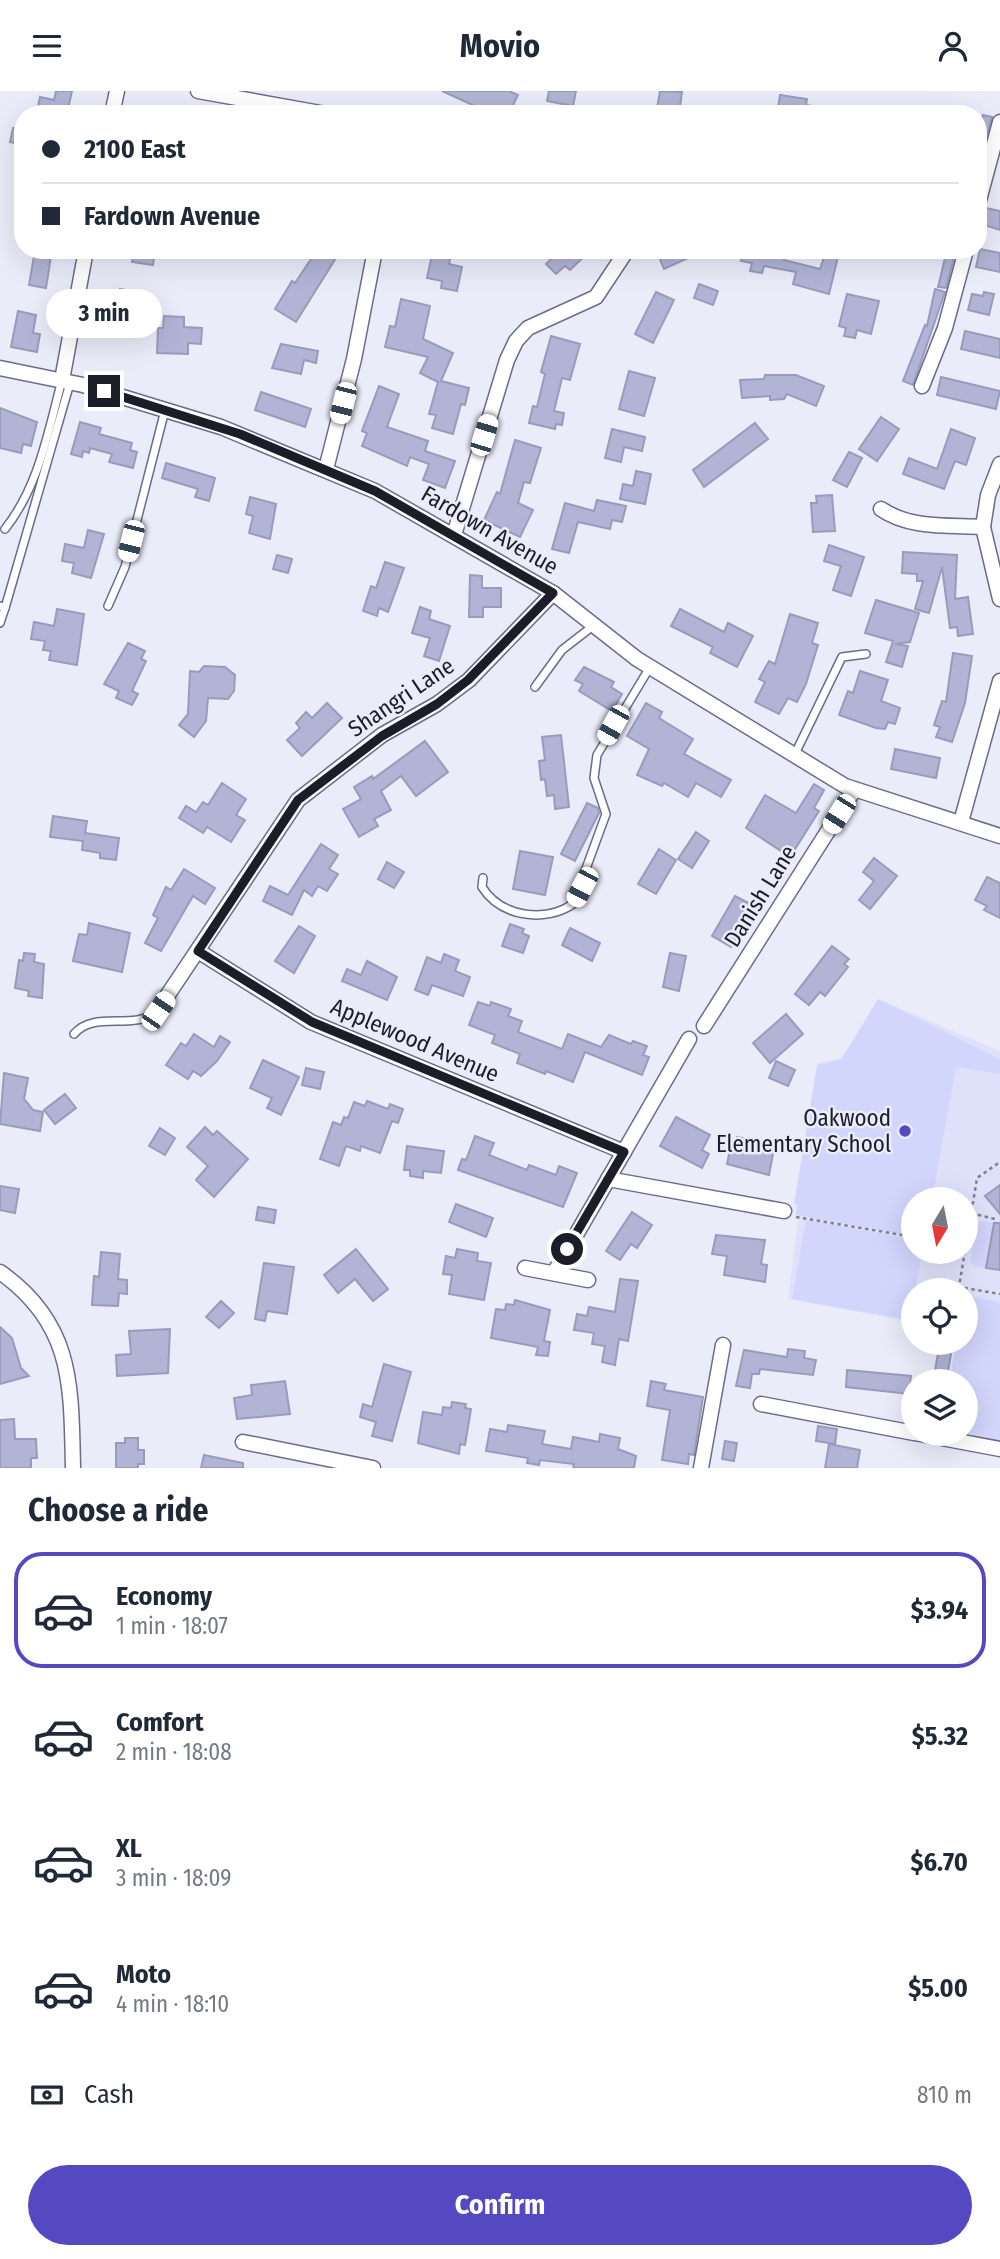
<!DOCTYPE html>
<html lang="en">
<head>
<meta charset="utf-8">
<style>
	:root { --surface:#fff; --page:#f6f6f7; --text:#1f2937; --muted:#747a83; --line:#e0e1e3; --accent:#5449c0 }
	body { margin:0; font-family:"Fira Sans Condensed",sans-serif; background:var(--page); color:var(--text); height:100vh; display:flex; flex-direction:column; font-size:26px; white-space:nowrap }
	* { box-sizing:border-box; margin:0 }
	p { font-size:23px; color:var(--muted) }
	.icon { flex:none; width:38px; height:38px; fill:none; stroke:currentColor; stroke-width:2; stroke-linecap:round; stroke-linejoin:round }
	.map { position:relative; height:1377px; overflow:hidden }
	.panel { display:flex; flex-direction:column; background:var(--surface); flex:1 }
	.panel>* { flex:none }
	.guide { position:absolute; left:14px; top:14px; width:973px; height:154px; border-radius:28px; box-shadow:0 7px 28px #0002; display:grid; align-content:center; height:154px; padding:0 28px; background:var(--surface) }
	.needle { width:46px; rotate:190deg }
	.buttons { position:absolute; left:901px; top:1096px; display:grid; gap:14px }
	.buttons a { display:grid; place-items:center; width:77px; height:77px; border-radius:50%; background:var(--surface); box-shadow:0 7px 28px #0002; font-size:35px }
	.end { position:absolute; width:32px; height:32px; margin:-16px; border:9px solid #1c1d29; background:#fff; box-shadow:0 0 0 4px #fff }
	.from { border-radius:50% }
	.bubble { position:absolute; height:49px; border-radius:24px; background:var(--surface); box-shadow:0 7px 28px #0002; font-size:23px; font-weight:700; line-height:49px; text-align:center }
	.car { position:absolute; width:21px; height:42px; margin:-21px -10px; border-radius:9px; box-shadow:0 0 5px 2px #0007; background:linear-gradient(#fff 24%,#345 0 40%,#fff 0 76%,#345 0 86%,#fff 0) }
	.guide b { display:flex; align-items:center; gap:24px; height:66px; font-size:26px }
	.guide b+b { border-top:2px solid var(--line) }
	.guide i { width:18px; height:18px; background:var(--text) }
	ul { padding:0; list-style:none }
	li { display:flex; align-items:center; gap:21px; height:116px; margin:0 14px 10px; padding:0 14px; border:4px solid transparent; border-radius:28px }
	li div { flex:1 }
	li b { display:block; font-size:26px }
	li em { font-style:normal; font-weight:700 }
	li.selected { border-color:var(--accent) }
	li>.icon { width:63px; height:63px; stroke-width:1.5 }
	h2 { padding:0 28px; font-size:32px; line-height:84px }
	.pay { display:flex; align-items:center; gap:18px; height:77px; padding:0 28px; font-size:26px }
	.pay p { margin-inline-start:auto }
	.primary-button { display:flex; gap:14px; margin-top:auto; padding:14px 28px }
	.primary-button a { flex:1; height:80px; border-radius:42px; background:var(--accent); color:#fff; font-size:28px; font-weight:700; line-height:80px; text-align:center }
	header { display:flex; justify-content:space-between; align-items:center; height:91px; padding:0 28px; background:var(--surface); font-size:32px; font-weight:700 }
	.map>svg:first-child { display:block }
</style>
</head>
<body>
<header><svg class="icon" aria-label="menu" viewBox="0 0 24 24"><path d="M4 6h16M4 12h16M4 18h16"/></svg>Movio<svg class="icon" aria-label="person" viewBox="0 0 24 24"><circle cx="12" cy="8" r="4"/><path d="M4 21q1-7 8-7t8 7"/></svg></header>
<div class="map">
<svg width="1000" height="1377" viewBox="0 0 1000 1377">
	<rect width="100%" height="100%" fill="#ebecfa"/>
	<path fill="#dfe1fa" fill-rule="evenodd" d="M883,910L1000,960V1246L966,1240V1199H914L913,1231L788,1208L818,972L841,967ZM914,1108H966V1160H914Z"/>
	<g fill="#d2d5fc">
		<polygon points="878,908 1000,968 1000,983 956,976 932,1108 914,1108 913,1145 796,1124 797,1113 794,1113 817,974 841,969"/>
		<polygon points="806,1129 913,1148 914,1160 922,1160 916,1195 934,1199 914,1199 913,1230 792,1208"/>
		<polygon points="981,1130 994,1132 986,1177 975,1175 970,1171 976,1135"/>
		<polygon points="966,1205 1000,1211 1000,1349 966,1342 966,1290 949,1290 956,1251 966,1251"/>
	</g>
	<g fill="#b2b4d5" stroke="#999bbb" stroke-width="2">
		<polygon points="56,0 72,0 67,23 37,20 40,6 54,9"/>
		<polygon points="442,0 509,0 518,4 509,23 485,23 486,20"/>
		<polygon points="549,0 576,0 573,15 547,10"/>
		<polygon points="660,0 682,1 679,23 656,23"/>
		<polygon points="780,4 807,8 806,14 826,17 825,23 777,23"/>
		<polygon points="983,24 992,26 978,75 978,42"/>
		<polygon points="13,37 23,38 23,54 10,51"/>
		<polygon points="986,117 1000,120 1000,139 978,132 978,122"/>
		<polygon points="980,158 1000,162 1000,181 976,176"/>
		<polygon points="35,159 52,159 46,197 29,194"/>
		<polygon points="134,159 155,159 153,174 132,171"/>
		<polygon points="317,159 341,159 296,231 275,218 292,190 295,192"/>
		<polygon points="433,159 452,159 449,173 462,176 457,200 441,197 442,190 427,187"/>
		<polygon points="544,159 591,159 570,179 565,175 556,183 546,173 552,167"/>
		<polygon points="656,159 706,159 664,178"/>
		<polygon points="743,159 785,159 784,169 820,178 825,163 838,166 829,203 793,193 796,181 764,175 762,182 750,180 752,172 741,170"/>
		<polygon points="947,159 956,159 946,197 938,196"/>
		<polygon points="699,193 718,200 713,214 694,207"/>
		<polygon points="120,198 142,202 134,246 111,242"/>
		<polygon points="935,198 945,201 913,294 903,290 925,234 927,235"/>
		<polygon points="656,201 674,209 653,252 635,243"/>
		<polygon points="984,201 994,203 989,224 968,219 972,203 983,205"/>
		<polygon points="847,203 879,210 871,243 857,239 855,247 844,245 846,237 839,235"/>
		<polygon points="401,208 430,215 423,248 453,262 441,290 469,297 465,314 461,313 453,343 432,337 436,324 429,323 438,291 420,282 428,266 385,256 390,235 395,236"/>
		<polygon points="18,220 36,224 33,242 40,243 37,261 11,256"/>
		<polygon points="164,225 184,226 184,236 202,237 201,253 188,252 188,263 157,262 158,237 163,237"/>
		<polygon points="965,240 1000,248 1000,267 961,258"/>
		<polygon points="551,245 580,253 570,289 562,287 554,320 564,322 562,334 556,333 555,338 529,332 533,315 537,316 545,283 541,281"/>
		<polygon points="281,253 318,260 316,272 304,269 301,283 272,277"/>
		<polygon points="629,280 655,287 644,325 619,318"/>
		<polygon points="765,284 796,284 824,295 816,315 787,303 784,308 770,309 770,305 742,307 740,289 764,288"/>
		<polygon points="941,286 1000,300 996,318 937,304"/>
		<polygon points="379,295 399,303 387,336 428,350 425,360 455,370 445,397 423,389 429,373 410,366 407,375 362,355 367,342 362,340"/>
		<polygon points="261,301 311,318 305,336 255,319"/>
		<polygon points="0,317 37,331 31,355 23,353 21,362 0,357"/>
		<polygon points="881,326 899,338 877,370 859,358"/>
		<polygon points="80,331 101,337 99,343 132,352 130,359 137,361 133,377 109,371 112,363 90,357 89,362 83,360 82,366 71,363"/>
		<polygon points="755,332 768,348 704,396 693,379"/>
		<polygon points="612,338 645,346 642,360 624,356 621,371 605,367"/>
		<polygon points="951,338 975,347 966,374 955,370 944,398 903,383 909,367 937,378"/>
		<polygon points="515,349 541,357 530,392 524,391 518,412 533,419 520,446 484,429 497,401 500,403"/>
		<polygon points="849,361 862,367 847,396 833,389"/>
		<polygon points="166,372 215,387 209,410 195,406 198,398 162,387"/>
		<polygon points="636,380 651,383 645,413 620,408 623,393 633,395"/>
		<polygon points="832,404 835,440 813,441 811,412 817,412 816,405"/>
		<polygon points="250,406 276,413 270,448 249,442 253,425 246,423"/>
		<polygon points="597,409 626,415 622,431 612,429 610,438 578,431 569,462 552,458 565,412 594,420"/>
		<polygon points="88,439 104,443 91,487 72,482 74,472 62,470 65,453 84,457"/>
		<polygon points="829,454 864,466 851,505 833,499 841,475 824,470"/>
		<polygon points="903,461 957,464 955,508 968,506 973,543 958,545 957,536 950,537 942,476 929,522 915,518 923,490 917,490 917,483 902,482"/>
		<polygon points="277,464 292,468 288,482 273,478"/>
		<polygon points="385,471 404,477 388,521 379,517 377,525 363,520 371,495 376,497"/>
		<polygon points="470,484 482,485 482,497 501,497 501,516 483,516 483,526 469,526"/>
		<polygon points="876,509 919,522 910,551 895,553 908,555 902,576 886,571 893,550 865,542"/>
		<polygon points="420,516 431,520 429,528 450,535 439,570 424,565 430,547 412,542"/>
		<polygon points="57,518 84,523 77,574 49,569 51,560 43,559 45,550 31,548 34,531 54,535"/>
		<polygon points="680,518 724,541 728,532 753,545 737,576 710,562 713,556 671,535"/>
		<polygon points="790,523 818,532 812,552 818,554 806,593 797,611 788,607 779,623 755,611 765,591 759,588 769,570 775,573"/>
		<polygon points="128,552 145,560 141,568 146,570 132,600 138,603 132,614 116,607 119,600 104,593"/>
		<polygon points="953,562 972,565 965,612 952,651 936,646 940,636 934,634 942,610 946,611"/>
		<polygon points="204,575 225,576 235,584 234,600 228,608 208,607 206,630 194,646 179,634 188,623 190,580 199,581"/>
		<polygon points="584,576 614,591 611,596 622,603 612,620 579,600 583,593 575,589"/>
		<polygon points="860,580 888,589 881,610 900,617 895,633 888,631 885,638 876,637 839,624 848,600 853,602"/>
		<polygon points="327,612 342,627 302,665 287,649 300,637 296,632 306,621 312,627"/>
		<polygon points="646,612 662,621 659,627 693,648 684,663 731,689 721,706 696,692 688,706 664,692 662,695 637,684 649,658 627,645"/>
		<polygon points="561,644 569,716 555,718 554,704 547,705 545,688 541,689 539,670 545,669 542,646"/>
		<polygon points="425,650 448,681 416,705 401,685 381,700 391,719 374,728 378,735 359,746 343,718 361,708 354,696 372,685 373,688"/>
		<polygon points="895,658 940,667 936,687 891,678"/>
		<polygon points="222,692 246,708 236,724 245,729 231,751 207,736 203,742 179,727 186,715 196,721 203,711 208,714"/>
		<polygon points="814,693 824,699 814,717 819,720 790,766 746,737 765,704 796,722"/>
		<polygon points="587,712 598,717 599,722 575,770 561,763"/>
		<polygon points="53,725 87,730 85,742 119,747 116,769 100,767 100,762 82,759 83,750 50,746"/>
		<polygon points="696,741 709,750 692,777 678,768"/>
		<polygon points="321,753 338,764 329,778 338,783 327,800 318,795 312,805 304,799 292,824 263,810 270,795 288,804"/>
		<polygon points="659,758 676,769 656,803 638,793"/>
		<polygon points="520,760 553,766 545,804 513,798"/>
		<polygon points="874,767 897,785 870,818 859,809 874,790 863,781"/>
		<polygon points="387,771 404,781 394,797 378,788"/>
		<polygon points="184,778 215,797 205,813 193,805 161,860 145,852 158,827 153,824 166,796 171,799"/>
		<polygon points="987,786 1000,792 1000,827 984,819 987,815 975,809"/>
		<polygon points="735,805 754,815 731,856 712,845"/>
		<polygon points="89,832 130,842 122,881 73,870 79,843 87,844"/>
		<polygon points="510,833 524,838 522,842 529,845 523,862 502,855"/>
		<polygon points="299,835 315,845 294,882 275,870"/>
		<polygon points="570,837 600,852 592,870 562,854"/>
		<polygon points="832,855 849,868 844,873 848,876 825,905 820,901 809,914 795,903"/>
		<polygon points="24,862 35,863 34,871 44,873 42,907 28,905 29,900 15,897 19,869 23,870"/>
		<polygon points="670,862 686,865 679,900 663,896"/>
		<polygon points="444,863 459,869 455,880 470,886 463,905 432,894 428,904 415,899 427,866 441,872"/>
		<polygon points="367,870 397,886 387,909 342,890 347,878 361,884"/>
		<polygon points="478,911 490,915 491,911 511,918 508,925 522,930 518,941 562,958 568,943 601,956 609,944 631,953 633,950 647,955 643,964 649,966 642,984 585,961 573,991 546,980 545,983 517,972 520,963 492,952 495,944 469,934"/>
		<polygon points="786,923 803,943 770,972 753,952"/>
		<polygon points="194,943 214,956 220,945 230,951 217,970 201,985 193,980 188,988 166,974 181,952 186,955"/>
		<polygon points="263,969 299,986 281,1024 267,1017 272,1007 250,997"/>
		<polygon points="776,970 795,979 788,995 769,987"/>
		<polygon points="306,977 324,981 320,998 302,994"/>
		<polygon points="4,982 28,987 24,1008 33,1019 43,1021 40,1040 0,1033"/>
		<polygon points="65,1003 76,1017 55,1033 44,1019"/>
		<polygon points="367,1010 388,1018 390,1013 403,1018 398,1032 392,1030 380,1062 361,1055 360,1060 346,1055 339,1075 320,1068 333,1031 341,1034 344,1026 348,1027 354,1011 365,1015"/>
		<polygon points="676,1026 710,1044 702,1059 709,1063 702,1077 660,1055"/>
		<polygon points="205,1036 213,1044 217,1040 248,1068 214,1106 196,1089 208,1075 187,1056"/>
		<polygon points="160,1037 175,1047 165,1064 149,1055"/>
		<polygon points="475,1045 494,1052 489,1064 527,1079 529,1074 556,1084 559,1075 577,1082 563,1116 458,1079 462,1068 466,1069"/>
		<polygon points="737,1046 775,1053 769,1084 727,1073 731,1054 736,1055"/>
		<polygon points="407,1055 444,1060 441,1082 423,1080 423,1087 410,1085 410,1079 404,1079"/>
		<polygon points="1000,1094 1000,1123 985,1105"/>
		<polygon points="0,1095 19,1098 15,1122 0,1119"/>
		<polygon points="456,1113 493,1127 486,1146 449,1131"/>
		<polygon points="258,1116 276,1119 274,1132 256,1129"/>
		<polygon points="632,1121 652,1134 637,1157 631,1153 620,1169 606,1160"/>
		<polygon points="994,1132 1000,1132 1000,1179 986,1177"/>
		<polygon points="716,1144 765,1149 761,1173 767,1174 765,1191 724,1184 727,1165 712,1163"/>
		<polygon points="356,1158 388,1198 373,1210 355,1188 338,1202 324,1184"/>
		<polygon points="457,1158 478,1162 477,1170 491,1172 484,1209 449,1203 452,1184 443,1183 446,1165 455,1167"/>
		<polygon points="101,1161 120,1163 118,1188 127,1189 127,1203 119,1202 118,1215 92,1214 94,1185 99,1186"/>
		<polygon points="264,1172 294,1176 287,1223 267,1220 265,1230 255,1228"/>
		<polygon points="620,1188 638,1190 628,1250 619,1248 615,1274 602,1271 605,1255 592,1253 594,1242 574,1239 577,1223 587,1225 589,1216 615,1221"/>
		<polygon points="515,1209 550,1219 544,1250 550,1251 548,1265 536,1264 538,1256 491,1247 496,1218 505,1219 506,1213 514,1214"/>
		<polygon points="221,1210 234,1222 219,1237 206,1226"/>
		<polygon points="0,1236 12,1247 21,1277 29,1285 0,1293"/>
		<polygon points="170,1238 168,1282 117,1285 116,1264 131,1263 129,1240"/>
		<polygon points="940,1251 953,1251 948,1281 935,1279"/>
		<polygon points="788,1258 805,1260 804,1267 816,1269 813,1284 760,1278 759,1283 752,1283 750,1297 736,1295 744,1259 787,1266"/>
		<polygon points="384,1273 411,1281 392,1350 372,1345 376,1331 360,1326 363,1313 372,1316"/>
		<polygon points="847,1279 911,1285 909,1303 846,1296"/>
		<polygon points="285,1290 290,1323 237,1328 234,1307 252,1304 251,1294"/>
		<polygon points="651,1290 666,1293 664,1299 703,1306 694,1364 689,1363 688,1373 662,1369 670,1319 647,1315"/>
		<polygon points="452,1311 466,1313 465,1317 471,1318 465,1354 460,1353 459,1363 418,1352 423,1321 442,1324 443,1316 451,1317"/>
		<polygon points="14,1328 15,1348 36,1348 37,1367 31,1367 31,1377 0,1377 0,1329"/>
		<polygon points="508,1334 545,1340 542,1353 571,1358 573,1346 599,1351 600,1343 620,1347 618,1358 636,1365 634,1377 573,1377 574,1373 540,1369 539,1374 527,1372 528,1367 486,1360 490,1338 507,1341"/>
		<polygon points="818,1335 837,1338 835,1353 816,1350"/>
		<polygon points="125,1347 138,1347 138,1359 144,1359 144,1373 138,1373 138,1377 116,1377 116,1352 125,1352"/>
		<polygon points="725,1350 737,1352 734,1370 722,1368"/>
		<polygon points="829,1353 860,1359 857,1377 825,1377"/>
		<polygon points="204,1364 243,1372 243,1377 201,1377"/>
	</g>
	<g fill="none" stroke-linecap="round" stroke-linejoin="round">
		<defs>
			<g id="service">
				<path d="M5,438C39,395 48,341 62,289"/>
				<polyline points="0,515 5,517 0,532"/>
				<polyline points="108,515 125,476 165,319"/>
				<polyline points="5,517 70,292"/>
				<polyline points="535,596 562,559 593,535"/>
				<polyline points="794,665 842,566 866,563"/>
				<path d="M483,787L482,796C501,826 545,832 573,813L606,723L594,687L597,664L650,576"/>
				<path d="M74,943C94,919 132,940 157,921"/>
			</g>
			<g id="minor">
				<polyline points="198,0 326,23"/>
				<polyline points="112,23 117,0"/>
				<polyline points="978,113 1000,31"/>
				<polyline points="0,277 83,294 221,336 375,400 553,502 637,568 845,695 1000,745"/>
				<polyline points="62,289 86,159"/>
				<polyline points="922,295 945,237 966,159"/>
				<polyline points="1000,373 988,404 983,436 1000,508"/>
				<polyline points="326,378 354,268 375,159"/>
				<path d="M881,418C910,438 948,434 983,436"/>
				<polyline points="454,444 507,269 516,250 528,237 596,206 627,159"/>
				<polyline points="961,731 1000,590"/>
				<polyline points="198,860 311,931 624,1061"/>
				<polyline points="157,920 298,709 382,644 437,613 469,589 553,502"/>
				<polyline points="704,935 854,699"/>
				<polyline points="608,1088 784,1120"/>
				<polyline points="525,1177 588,1189"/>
				<path d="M0,1181C74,1233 71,1295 73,1377"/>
				<polyline points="554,1182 689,948"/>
				<polyline points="761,1313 914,1342"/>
				<polyline points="915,1342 1000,1358"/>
				<polyline points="243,1351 373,1377"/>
				<polyline points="701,1377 723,1254"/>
			</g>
		</defs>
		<use href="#service" stroke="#6a6c8a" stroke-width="10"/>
		<use href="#minor" stroke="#6a6c8a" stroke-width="17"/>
		<g stroke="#80818e" stroke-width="2.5" stroke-dasharray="3.5 3.5" stroke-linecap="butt">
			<polyline points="971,1122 995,1128"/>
			<polyline points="796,1126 914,1146"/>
			<polyline points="966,1155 977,1087 1000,1071"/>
			<polyline points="965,1160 959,1196 1000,1203"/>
		</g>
		<use href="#service" stroke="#fff" stroke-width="7"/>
		<use href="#minor" stroke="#fff" stroke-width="14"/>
	</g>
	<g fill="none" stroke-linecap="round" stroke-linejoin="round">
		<polyline stroke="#1c1d29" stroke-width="9" points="104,300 240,343 375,400 553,502 468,589 437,613 382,645 298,709 198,860 312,931 624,1061 567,1158"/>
	</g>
	<circle fill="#5449c0" stroke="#ebecfa" stroke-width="2.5" cx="905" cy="1040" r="7"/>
	<g text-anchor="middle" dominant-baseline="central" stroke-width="5" stroke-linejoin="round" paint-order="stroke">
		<g font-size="23" fill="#1c1d29" stroke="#ebecfa">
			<text transform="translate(490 439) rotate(30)">Fardown Avenue</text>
			<text transform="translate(401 606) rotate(-34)">Shangri Lane</text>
			<text transform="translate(760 805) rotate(-58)">Danish Lane</text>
			<text transform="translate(415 949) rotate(23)">Applewood Avenue</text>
		</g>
		<g font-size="23" fill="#1c1d29" stroke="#ebecfa" text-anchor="end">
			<text x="891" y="1027">Oakwood<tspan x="891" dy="26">Elementary School</tspan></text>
		</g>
	</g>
</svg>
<div class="buttons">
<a><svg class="needle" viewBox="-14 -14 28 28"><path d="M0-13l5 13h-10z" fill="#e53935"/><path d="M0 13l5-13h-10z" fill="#747a83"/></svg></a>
<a><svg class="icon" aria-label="locate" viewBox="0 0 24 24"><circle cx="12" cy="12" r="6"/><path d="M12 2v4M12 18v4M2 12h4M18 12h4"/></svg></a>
<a><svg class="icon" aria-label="layers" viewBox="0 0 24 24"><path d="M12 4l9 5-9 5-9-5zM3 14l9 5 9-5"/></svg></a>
</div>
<i class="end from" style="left:567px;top:1158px"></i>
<i class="end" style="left:104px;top:300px"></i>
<div class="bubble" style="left:46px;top:198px;width:116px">3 min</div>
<i class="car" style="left:343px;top:312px;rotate:194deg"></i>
<i class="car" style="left:484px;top:344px;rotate:17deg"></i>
<i class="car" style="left:131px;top:450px;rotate:194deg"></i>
<i class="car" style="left:613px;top:634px;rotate:209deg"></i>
<i class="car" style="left:839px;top:723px;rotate:212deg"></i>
<i class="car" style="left:582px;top:796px;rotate:208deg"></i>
<i class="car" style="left:158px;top:920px;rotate:34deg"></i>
<div class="guide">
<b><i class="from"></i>2100 East</b>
<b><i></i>Fardown Avenue</b>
</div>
</div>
<section class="panel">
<h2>Choose a ride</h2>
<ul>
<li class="selected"><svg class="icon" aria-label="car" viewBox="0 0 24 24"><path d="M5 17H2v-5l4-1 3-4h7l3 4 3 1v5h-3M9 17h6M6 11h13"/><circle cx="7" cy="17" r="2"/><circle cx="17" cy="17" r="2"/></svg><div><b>Economy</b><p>1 min · 18:07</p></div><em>$3.94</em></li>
<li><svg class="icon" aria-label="car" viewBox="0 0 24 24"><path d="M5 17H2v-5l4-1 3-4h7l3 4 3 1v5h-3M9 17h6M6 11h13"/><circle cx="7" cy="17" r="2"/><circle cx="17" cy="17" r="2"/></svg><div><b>Comfort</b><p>2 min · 18:08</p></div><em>$5.32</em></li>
<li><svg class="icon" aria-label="car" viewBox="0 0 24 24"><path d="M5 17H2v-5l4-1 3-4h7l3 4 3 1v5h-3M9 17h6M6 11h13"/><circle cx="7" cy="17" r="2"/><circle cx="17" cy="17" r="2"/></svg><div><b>XL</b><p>3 min · 18:09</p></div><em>$6.70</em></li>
<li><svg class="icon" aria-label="car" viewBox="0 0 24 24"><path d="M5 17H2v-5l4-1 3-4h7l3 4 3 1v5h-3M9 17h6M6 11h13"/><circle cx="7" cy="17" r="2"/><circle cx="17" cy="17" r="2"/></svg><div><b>Moto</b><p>4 min · 18:10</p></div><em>$5.00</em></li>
</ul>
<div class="pay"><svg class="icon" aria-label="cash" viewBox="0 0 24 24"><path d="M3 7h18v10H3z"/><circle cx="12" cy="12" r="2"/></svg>Cash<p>810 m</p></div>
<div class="primary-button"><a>Confirm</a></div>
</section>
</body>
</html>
